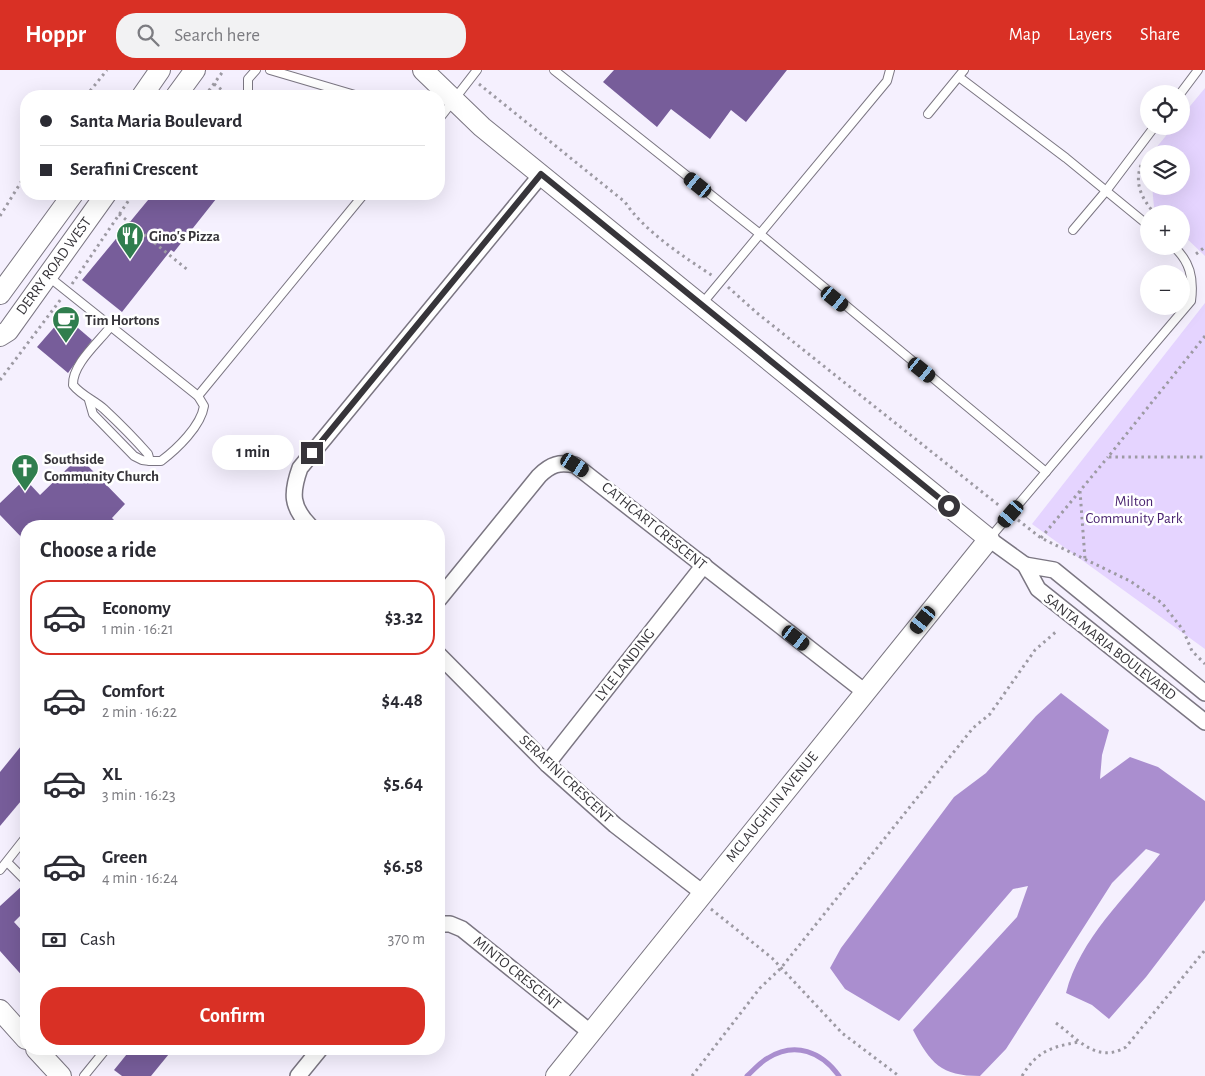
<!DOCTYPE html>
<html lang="en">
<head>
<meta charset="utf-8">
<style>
	:root { --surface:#fff; --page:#f2f2f3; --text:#2b2b33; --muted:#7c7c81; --line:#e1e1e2; --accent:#d93025 }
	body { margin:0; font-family:"Alegreya Sans",sans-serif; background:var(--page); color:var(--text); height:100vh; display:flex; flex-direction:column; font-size:19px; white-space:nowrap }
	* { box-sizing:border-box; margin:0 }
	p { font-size:16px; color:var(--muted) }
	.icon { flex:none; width:28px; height:28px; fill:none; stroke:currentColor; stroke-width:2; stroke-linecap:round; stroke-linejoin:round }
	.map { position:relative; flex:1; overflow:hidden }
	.sheet { position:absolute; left:20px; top:450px; width:425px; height:535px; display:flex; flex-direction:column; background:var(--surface); border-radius:20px; box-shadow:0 5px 20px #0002 }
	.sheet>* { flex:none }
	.hud { position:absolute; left:20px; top:20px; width:425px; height:110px; border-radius:20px; box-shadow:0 5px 20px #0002; display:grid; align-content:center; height:110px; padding:0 20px; background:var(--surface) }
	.tools { position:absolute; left:1140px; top:15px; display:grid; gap:10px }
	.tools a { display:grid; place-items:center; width:50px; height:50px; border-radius:50%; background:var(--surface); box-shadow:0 5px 20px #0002; font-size:25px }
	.end { position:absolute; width:22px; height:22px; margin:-11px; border:6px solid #37353a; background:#fff; box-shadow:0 0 0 2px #fff }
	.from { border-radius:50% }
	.bubble { position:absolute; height:35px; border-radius:18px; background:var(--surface); box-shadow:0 5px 20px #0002; font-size:16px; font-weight:700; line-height:35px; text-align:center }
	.car { position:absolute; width:15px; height:30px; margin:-15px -8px; border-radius:6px; box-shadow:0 0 4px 1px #0007; background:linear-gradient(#222 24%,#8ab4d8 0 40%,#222 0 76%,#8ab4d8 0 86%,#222 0) }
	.hud b { display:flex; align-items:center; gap:18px; height:48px; font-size:19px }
	.hud b+b { border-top:1px solid var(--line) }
	.hud i { width:12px; height:12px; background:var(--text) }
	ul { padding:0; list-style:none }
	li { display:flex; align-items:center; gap:15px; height:75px; margin:0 10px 8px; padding:0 10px; border:2px solid transparent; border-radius:20px }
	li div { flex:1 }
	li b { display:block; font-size:19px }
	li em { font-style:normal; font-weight:700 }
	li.selected { border-color:var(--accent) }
	li>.icon { width:45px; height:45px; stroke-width:1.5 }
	h2 { padding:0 20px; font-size:22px; line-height:60px }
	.pay { display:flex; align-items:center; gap:12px; height:55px; padding:0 20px; font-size:19px }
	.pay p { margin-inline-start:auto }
	.button { display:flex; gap:10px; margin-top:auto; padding:10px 20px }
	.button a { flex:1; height:58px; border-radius:20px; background:var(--accent); color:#fff; font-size:20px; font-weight:700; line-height:58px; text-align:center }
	header { display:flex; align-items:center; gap:30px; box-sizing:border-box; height:70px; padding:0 25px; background:var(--accent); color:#fff }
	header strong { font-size:24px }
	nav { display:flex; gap:28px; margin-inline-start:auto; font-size:18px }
	.search { width:350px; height:45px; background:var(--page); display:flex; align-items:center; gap:12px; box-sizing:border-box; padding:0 18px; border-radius:20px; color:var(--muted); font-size:19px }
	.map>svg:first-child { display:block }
</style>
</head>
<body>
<header>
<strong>Hoppr</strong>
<div class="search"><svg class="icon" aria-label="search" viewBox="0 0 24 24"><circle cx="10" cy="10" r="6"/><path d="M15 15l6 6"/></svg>Search here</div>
<nav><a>Map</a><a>Layers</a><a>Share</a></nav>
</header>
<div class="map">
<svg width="1205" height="1006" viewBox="0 0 1205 1006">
	<rect width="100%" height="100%" fill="#f5f0fe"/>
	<g fill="#e5d4ff">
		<polygon points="1205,18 1205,186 1181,163 1181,144 1161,144 1154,137 1152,116 1181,116 1181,84 1151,84 1174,56 1181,56 1181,47"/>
		<polygon points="1205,233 1205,579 1032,454"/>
	</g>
	<path fill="#aa8ecf" d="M1061,623L1109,660L1102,685L1100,709L1130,687L1158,697L1205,731V830L1146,907L1109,949L1092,935L1066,923C1080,868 1126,827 1160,784L1146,779L1112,813L1006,979L980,1006C941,1006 930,993 913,960L1017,847L1028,816L1013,819L899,951L845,919L830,898L841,878L954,727L986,703L1036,646Z"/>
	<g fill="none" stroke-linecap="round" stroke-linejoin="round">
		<path stroke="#aa8ecf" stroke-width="5" d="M747,1006C754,1000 760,992 768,988C795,971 822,982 839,1006"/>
	</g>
	<g fill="#775d9a">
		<polygon points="614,0 787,0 746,52 731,40 710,69 671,39 657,57 603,12"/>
		<polygon points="153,124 220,124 174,182 171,180 122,242 82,210"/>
		<polygon points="64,246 92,270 68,303 37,277"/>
		<polygon points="87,395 125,434 112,448 120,456 26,456 26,472 0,445 0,433 25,409 40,425 70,396"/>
		<polygon points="26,670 26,725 0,756 0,702"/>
		<polygon points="23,815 26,816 26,840 14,852 26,865 26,910 0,881 0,836"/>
		<polygon points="131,979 173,979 151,1006 122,1006 114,1000"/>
	</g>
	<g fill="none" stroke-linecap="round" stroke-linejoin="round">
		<defs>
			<g id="lane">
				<polyline points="270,0 355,25"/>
				<polyline points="554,0 760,164 1046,402"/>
				<polyline points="959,7 1066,88 1149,156"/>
				<polyline points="1180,24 1198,0"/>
				<polyline points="252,26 248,23 248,9 256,0"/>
				<polyline points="928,44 964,0"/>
				<polyline points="439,49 477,0"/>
				<polyline points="1073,160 1106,121 1155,56"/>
				<polyline points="49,207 198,326 364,124"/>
				<polyline points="701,235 887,11 890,0"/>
				<path d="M111,256C99,272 72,294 73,315C82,326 94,330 104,339C119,353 134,368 148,384L150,391H161C177,379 201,356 204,336L198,326"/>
				<polyline points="89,330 93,344 134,386 142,390 150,391"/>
				<path d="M989,469L1191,231C1194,208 1190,191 1173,176"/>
				<polyline points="7,792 26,811"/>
				<polyline points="0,800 26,767"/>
				<polyline points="84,1006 106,979"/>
			</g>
			<g id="street">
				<path d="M310,456C291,437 291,423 300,398L541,105"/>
				<polyline points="989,469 1025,495"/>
				<path d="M439,529L539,406C551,394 559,392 575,395L865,622"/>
				<polyline points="439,585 547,694 615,755 703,823"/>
				<polyline points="1205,623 1054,500 1025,495 1038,519 1205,652"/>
				<polyline points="547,694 704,495"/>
				<polyline points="439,854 450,854 462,859 590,962"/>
				<polyline points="298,1006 320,979"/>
			</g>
			<g id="secondary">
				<polyline points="423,0 482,57 989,469 556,1006"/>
				<polyline points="142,26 160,0"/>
				<polyline points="176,26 195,0"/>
				<polyline points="0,224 73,124"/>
				<polyline points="0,266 8,261 106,124"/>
				<polyline points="0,940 26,969"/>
				<polyline points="36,979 61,1006"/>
			</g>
		</defs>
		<use href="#lane" stroke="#7b7682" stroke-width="10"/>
		<use href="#street" stroke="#7b7682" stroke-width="18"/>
		<use href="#secondary" stroke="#7b7682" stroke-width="22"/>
		<g stroke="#9d9aa3" stroke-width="3" stroke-dasharray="2.5 4" stroke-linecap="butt">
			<polyline points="214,14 230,26"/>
			<path d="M479,14L625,132C644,161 684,187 713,206"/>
			<polyline points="86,26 107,0"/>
			<polyline points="205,26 224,0"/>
			<polyline points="1181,41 1187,33"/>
			<path d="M1141,95C1134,114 1142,129 1155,144"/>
			<polyline points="119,144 189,201"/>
			<polyline points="0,146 26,104"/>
			<polyline points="1196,184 1205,177"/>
			<polyline points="72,214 133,124"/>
			<polyline points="728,217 757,243 1001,437"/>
			<polyline points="1205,266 1108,387 1205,387"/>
			<polyline points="0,310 61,229"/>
			<polyline points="1080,421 1085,489"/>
			<polyline points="1018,450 1041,468 1130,511 1162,533 1183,560 1192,581 1205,594"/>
			<polyline points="1041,468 1108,387"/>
			<polyline points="711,839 772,888 842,963 899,1006"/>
			<path d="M1056,953C1079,970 1097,994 1126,977L1205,880"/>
			<polyline points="692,1006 760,918 781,898 973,658 990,644 1035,580 1058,560"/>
			<path d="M1022,1006C1037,981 1051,977 1079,972"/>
		</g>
		<use href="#lane" stroke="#fff" stroke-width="8"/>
		<use href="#street" stroke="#fff" stroke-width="15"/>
		<use href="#secondary" stroke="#fff" stroke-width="20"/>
	</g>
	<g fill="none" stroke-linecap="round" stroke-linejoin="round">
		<polyline stroke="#37353a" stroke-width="6" points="312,383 541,104 949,436"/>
	</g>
	<defs>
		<symbol id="restaurant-pin" viewBox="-11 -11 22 30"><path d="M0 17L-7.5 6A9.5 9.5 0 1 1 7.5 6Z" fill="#307e4e" stroke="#fff"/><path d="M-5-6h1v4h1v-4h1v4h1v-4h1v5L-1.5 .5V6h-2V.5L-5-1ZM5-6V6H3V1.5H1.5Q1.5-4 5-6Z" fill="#fff"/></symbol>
		<symbol id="cafe-pin" viewBox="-11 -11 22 30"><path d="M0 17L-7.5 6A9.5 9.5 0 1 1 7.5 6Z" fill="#307e4e" stroke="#fff"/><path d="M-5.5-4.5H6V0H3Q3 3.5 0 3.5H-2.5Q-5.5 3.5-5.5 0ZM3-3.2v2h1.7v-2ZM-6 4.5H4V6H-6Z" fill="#fff"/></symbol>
		<symbol id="church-pin" viewBox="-11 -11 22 30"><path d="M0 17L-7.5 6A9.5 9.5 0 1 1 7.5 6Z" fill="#307e4e" stroke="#fff"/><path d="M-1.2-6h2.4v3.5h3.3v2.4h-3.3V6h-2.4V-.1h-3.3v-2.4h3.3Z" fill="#fff"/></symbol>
	</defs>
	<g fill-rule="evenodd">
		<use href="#restaurant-pin" x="114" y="150" width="32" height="43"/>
		<use href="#cafe-pin" x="50" y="234" width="32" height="43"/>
		<use href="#church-pin" x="9" y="382" width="32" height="43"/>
	</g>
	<g text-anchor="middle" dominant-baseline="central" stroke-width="5" stroke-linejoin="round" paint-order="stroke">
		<g font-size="15" font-weight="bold" fill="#37353a" stroke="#fff" text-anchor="start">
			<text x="149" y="166">Gino's Pizza</text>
			<text x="85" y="250">Tim Hortons</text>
			<text x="44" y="389">Southside<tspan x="44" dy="17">Community Church</tspan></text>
		</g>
		<g font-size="15" fill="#37353a" stroke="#fff">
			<text transform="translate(54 196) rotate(-54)">DERRY ROAD WEST</text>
			<text transform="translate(654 456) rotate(39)">CATHCART CRESCENT</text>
			<text transform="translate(1110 577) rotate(38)">SANTA MARIA BOULEVARD</text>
			<text transform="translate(625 595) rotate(-52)">LYLE LANDING</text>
			<text transform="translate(566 709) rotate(43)">SERAFINI CRESCENT</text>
			<text transform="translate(772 737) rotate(-51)">MCLAUGHLIN AVENUE</text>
			<text transform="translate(517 903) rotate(39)">MINTO CRESCENT</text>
		</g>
		<g font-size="15" fill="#492370" stroke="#fff">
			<text x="1134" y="431">Milton<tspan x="1134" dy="17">Community Park</tspan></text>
		</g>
	</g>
</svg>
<div class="tools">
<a><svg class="icon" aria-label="locate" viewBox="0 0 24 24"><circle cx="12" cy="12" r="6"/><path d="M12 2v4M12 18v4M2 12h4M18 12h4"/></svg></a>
<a><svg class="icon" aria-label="layers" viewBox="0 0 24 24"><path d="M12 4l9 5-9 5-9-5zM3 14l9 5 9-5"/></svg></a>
<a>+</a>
<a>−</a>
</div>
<i class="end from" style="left:949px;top:436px"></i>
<i class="end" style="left:312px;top:383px"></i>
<div class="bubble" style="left:212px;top:365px;width:82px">1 min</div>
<i class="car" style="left:698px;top:115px;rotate:309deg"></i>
<i class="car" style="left:835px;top:229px;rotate:129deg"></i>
<i class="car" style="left:922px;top:300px;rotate:129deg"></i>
<i class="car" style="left:575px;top:395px;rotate:122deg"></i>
<i class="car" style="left:1011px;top:444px;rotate:221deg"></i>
<i class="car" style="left:923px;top:550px;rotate:219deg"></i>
<i class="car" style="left:796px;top:568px;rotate:128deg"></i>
<div class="hud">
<b><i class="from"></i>Santa Maria Boulevard</b>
<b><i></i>Serafini Crescent</b>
</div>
<section class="sheet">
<h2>Choose a ride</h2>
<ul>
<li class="selected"><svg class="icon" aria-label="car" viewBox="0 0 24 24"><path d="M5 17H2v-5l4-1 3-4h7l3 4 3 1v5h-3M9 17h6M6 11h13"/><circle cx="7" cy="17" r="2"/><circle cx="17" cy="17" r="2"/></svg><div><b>Economy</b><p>1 min · 16:21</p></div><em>$3.32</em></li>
<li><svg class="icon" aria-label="car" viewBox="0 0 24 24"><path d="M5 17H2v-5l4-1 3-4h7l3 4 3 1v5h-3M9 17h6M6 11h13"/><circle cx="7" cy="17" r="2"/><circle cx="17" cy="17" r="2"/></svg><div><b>Comfort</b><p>2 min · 16:22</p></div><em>$4.48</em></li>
<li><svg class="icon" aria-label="car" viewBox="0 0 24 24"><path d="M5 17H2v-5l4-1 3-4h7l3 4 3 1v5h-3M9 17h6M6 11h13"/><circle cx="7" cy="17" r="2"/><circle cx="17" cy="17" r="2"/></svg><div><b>XL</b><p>3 min · 16:23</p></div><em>$5.64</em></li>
<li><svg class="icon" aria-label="car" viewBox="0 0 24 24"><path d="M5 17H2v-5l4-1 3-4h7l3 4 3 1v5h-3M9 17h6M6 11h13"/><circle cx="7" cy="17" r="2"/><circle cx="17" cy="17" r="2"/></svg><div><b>Green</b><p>4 min · 16:24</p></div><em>$6.58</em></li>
</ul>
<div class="pay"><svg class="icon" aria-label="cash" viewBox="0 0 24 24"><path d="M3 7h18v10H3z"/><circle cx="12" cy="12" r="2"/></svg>Cash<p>370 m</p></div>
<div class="button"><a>Confirm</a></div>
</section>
</div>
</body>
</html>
